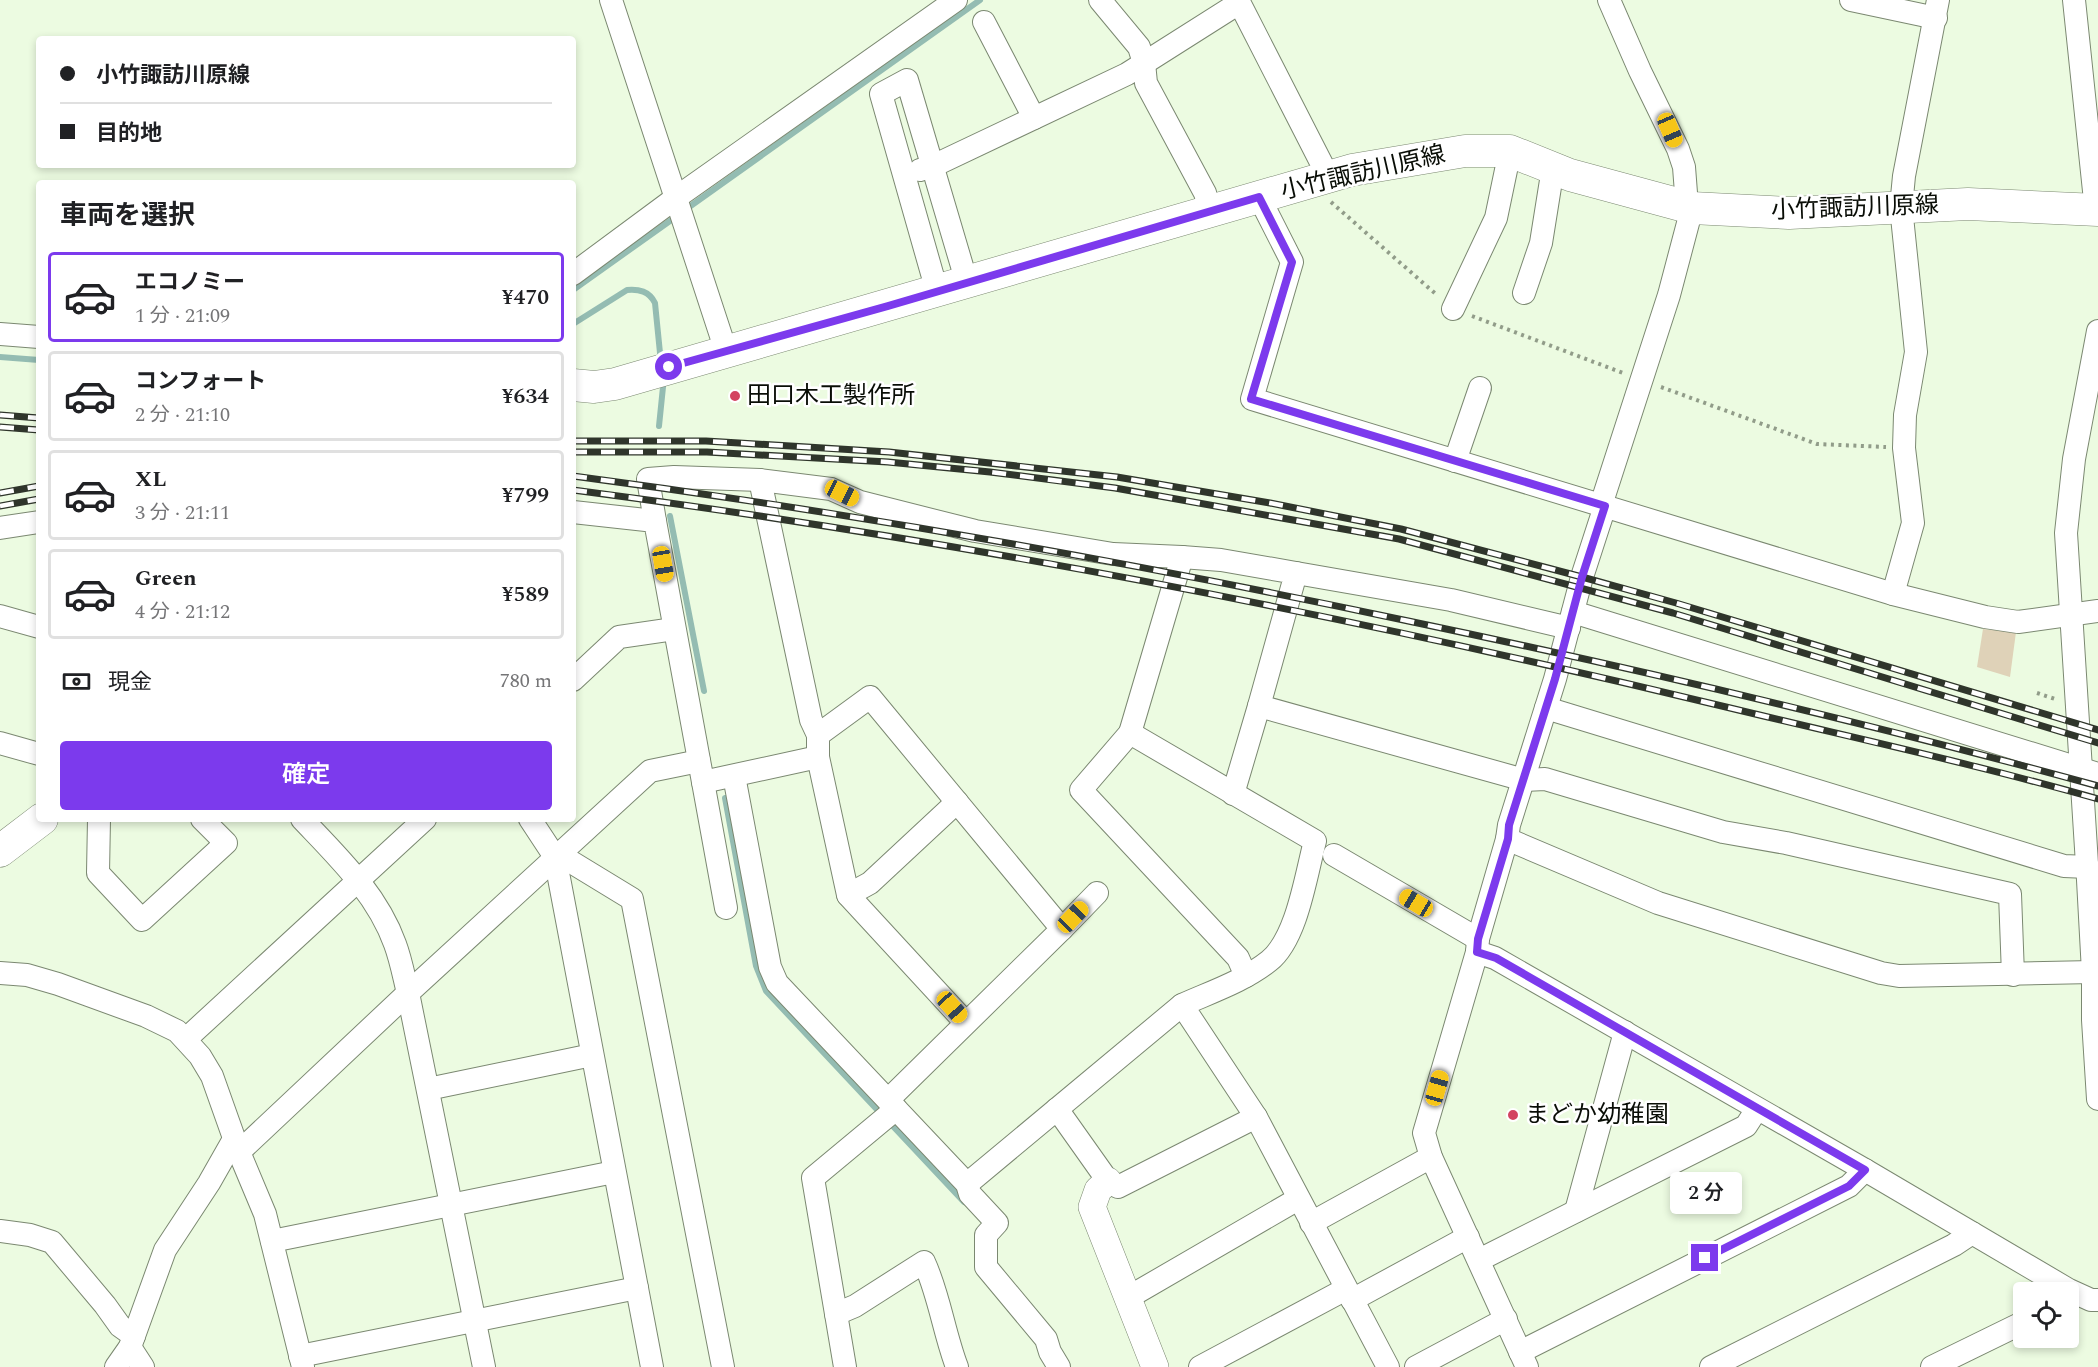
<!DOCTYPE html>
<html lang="ja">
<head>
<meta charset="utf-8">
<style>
	:root { --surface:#fff; --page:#f6f6f6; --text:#202124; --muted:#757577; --line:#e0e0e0; --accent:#7c3aed }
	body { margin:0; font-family:Spectral,"Noto Sans JP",serif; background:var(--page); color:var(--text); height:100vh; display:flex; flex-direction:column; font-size:22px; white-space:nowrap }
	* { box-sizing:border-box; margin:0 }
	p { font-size:20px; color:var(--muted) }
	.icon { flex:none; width:33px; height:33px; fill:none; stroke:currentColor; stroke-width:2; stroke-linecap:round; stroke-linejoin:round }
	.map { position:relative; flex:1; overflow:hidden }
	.drawer { position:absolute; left:36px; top:180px; width:540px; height:642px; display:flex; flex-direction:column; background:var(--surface); border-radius:6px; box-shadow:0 3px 9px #0003 }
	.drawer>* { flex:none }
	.banner { position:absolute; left:36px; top:36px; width:540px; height:132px; border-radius:6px; box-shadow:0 3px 9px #0003; display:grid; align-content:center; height:132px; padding:0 24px; background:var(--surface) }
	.tools { position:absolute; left:2013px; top:1282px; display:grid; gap:12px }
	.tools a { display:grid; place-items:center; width:66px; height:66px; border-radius:6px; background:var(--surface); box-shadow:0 3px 9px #0003; font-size:30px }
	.end { position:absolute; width:27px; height:27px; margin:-14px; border:8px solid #7c3aed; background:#fff; box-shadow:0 0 0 3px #fff }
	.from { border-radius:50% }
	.bubble { position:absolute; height:42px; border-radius:6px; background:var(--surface); box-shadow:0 3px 9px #0003; font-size:20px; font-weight:600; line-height:42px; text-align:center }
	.car { position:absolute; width:18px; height:36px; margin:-18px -9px; border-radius:8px; box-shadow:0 0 4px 2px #0007; background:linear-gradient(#f5c518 24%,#345 0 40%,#f5c518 0 76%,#345 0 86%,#f5c518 0) }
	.banner b { display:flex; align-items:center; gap:21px; height:57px; font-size:22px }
	.banner b+b { border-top:2px solid var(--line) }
	.banner i { width:15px; height:15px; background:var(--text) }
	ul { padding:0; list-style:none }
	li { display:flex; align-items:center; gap:18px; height:90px; margin:0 12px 9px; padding:0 12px; border:3px solid var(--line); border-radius:6px }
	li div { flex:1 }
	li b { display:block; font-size:22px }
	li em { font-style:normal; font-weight:600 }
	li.on { border-color:var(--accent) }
	li>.icon { width:54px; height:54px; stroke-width:1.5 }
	h2 { padding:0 24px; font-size:27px; line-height:72px }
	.pay { display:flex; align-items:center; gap:15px; height:66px; padding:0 24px; font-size:22px }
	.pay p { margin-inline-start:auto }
	.primary-button { display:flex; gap:12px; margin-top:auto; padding:12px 24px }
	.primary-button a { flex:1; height:69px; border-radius:6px; background:var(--accent); color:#fff; font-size:24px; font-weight:600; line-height:69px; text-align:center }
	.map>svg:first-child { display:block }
</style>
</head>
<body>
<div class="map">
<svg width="2098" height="1367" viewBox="0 0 2098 1367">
	<rect width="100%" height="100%" fill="#ecfbe1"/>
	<polygon fill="#dfd2b8" points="1983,629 2016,632 2010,677 1977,667"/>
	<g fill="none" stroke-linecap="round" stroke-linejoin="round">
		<g stroke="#94bcb2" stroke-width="6">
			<polyline points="685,210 980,0"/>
			<polyline points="573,290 677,216"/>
			<path d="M573,324L627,290C639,289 649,291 655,303L661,363"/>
			<polyline points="0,357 39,360"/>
			<polyline points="659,426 663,387 663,379"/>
			<polyline points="670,516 704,691"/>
			<polyline points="725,798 756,966 766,991 882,1115"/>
			<polyline points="889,1122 964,1202"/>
		</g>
		<defs>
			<g id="minor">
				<polyline points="611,0 726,351"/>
				<polyline points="1100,0 1139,47 1144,63 1146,83 1205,193 1211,213"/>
				<polyline points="1238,0 1329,178"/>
				<polyline points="1609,0 1640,71 1678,149 1684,167 1687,206"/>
				<polyline points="1851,0 1936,18"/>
				<polyline points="2074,0 2096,210"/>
				<polyline points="984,22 1034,118"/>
				<polyline points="920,170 933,166 1127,74 1239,3"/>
				<polyline points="1259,197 1292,262 1252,399 1893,594 1985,617 2018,622 2098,611"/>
				<polyline points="573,274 677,197 956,0"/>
				<polyline points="934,292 933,277 881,94 907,80 967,283"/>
				<polyline points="1524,293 1541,243 1553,168"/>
				<polyline points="1453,309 1496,218 1510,151"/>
				<polyline points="2098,331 2074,459 2066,533 2088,880 2093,972 2093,1020 2098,1099"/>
				<polyline points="0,334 39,337"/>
				<polyline points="1455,461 1480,388"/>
				<polyline points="760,480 811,720 818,735"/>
				<polyline points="1601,505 1669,295 1692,208"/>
				<polyline points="573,512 655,521 703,782 818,757"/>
				<polyline points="655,521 648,479 674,477 760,480 831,489 860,502 975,531 1113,554 1182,557"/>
				<polyline points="0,528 39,522"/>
				<polyline points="1296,573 1451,600 1569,628"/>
				<polyline points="1893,594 1913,523 1904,448 1905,415 1916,352 1901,207 1904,176 1938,0"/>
				<polyline points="1573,612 2098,774"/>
				<polyline points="0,616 39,627"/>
				<polyline points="573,680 619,637 674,629"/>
				<polyline points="1546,708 2064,866 2088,867"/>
				<polyline points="1130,733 1081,790 1238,958 1246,976"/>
				<polyline points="0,743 39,754"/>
				<polyline points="734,776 770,967 777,983 967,1184 970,1194 997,1223 986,1235 986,1267 1046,1339 1050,1352 1059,1367"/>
				<polyline points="703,782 726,908"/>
				<polyline points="1233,794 1259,706"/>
				<polyline points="99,819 98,873 142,920 226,843 202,819"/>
				<path d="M302,819C338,857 377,894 395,944C401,960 404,977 408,993L484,1367"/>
				<polyline points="530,819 555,857 652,1367"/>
				<polyline points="1507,839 1658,903 1881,973 1899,976 2093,972"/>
				<polyline points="1334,855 1478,939"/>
				<polyline points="555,857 568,860 632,899 723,1367"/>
				<polyline points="848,895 870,883 957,802"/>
				<polyline points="1062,929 1097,893"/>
				<polyline points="1477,952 1495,958 1865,1170 2069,1290 2091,1300 2098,1300"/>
				<polyline points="0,973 27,975 58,984 146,1016 177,1031 200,1056 212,1076 239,1152 265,1214 303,1367"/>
				<polyline points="186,1039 425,819"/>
				<polyline points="428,1089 592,1055"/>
				<polyline points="888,1100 1062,929 870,697 818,735 818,757 848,895 966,1023"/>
				<polyline points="1057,1109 1108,1181 1118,1187 1256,1117"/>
				<polyline points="239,1152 408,993 650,771 699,761"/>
				<polyline points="967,1184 1182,1005"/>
				<polyline points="1576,1211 1625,1032"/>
				<polyline points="1311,1223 1431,1157"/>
				<polyline points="0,1231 30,1235 52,1242 105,1305 120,1326 134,1336"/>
				<polyline points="272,1241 614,1172"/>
				<polyline points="1479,1260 1746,1126 1757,1109"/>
				<polyline points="1129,1297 1298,1199"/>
				<polyline points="1352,1300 1468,1237"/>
				<path d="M836,1314L855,1306L924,1262C939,1294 944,1333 957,1367"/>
				<polyline points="130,1347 143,1367"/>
				<polyline points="1520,1352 1849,1186 1865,1170"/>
				<polyline points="300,1356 637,1288"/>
				<polyline points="116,1367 130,1347 165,1250 209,1183 234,1139"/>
				<polyline points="845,1367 813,1178 896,1109"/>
				<polyline points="1200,1367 1346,1289"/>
				<path d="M1388,1367L1256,1117L1182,1005C1211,992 1244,981 1269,961C1297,939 1306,875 1315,841L1130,733L1182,557L1221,560L1296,573L1259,706L1524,780L1545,779L1723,832L1786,843L2010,894L2013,975"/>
				<polyline points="1416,1367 1506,1319"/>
				<polyline points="1527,1367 1431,1157 1424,1133 1477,952 1478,939 1507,839 1509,825 1555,679 1582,577 1605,506"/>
				<polyline points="1711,1367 1954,1245 1972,1233"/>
				<polyline points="1932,1367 2024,1322"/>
			</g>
			<polyline id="tertiary" points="1108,1181 1098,1190 1092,1207 1155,1367"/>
			<g id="secondary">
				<polyline points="573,385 594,387 615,384 1352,170 1465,151 1510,151 1570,175 1692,208 1789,213 1968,204 2098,210"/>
				<polyline points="0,851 42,819"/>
			</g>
		</defs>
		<use href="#minor" stroke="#7b8871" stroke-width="24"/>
		<use href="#tertiary" stroke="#7b8871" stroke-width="28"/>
		<use href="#secondary" stroke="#7b8871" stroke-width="33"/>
		<g stroke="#919c89" stroke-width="4" stroke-dasharray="3 4.5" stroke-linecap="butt">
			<polyline points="1331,202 1438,296"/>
			<polyline points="1472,316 1623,373"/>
			<polyline points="1661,387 1817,444 1886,447"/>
			<polyline points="2037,693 2058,700"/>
		</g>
		<use href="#minor" stroke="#fff" stroke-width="22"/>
		<use href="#tertiary" stroke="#fff" stroke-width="27"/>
		<use href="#secondary" stroke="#fff" stroke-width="32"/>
		<defs>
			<g id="rail">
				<polyline points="0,415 39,418"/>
				<polyline points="0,427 39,430"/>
				<polyline points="573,441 706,441 889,452 1117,477 1270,503 1401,529 1582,577 1676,603 2098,730"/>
				<polyline points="573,452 707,452 888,462 990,472 1115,488 1399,539 1673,613 2098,743"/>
				<path d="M573,476C855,513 1135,563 1413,622C1643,670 1872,724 2098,786"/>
				<path d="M573,490C961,540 1346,615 1726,707C1850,737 1975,764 2098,799"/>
				<polyline points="0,493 39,486"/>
				<polyline points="0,506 39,499"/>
			</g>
		</defs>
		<use href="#rail" stroke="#2f352b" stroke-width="7"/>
		<use href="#rail" stroke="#fff" stroke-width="4.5" stroke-dasharray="14" stroke-linecap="butt"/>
	</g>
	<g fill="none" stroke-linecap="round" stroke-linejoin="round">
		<polyline stroke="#7c3aed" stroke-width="8" points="669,367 888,306 1259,197 1292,262 1251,399 1605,506 1582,577 1555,679 1509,825 1508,839 1478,939 1477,952 1496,958 1865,1170 1849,1186 1705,1258"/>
	</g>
	<g fill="#d34361" stroke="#fff" stroke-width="2">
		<circle cx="735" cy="396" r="6"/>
		<circle cx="1513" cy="1115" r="6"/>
	</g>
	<g text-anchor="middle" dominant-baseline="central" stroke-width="5" stroke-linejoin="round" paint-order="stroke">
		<g font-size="24" fill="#090d06" stroke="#fff">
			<text transform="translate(1363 173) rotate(-13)">小竹諏訪川原線</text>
			<text transform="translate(1855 208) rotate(-2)">小竹諏訪川原線</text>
		</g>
		<g font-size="24" fill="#090d06" stroke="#fff" text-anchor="start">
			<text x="747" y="396">田口木工製作所</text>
			<text x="1525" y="1115">まどか幼稚園</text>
		</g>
	</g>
</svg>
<div class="tools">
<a><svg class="icon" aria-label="locate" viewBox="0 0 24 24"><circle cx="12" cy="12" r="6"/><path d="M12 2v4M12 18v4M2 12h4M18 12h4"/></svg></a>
</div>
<i class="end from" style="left:669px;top:367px"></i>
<i class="end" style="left:1705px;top:1258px"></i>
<div class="bubble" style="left:1670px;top:1172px;width:72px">2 分</div>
<i class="car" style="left:1670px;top:130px;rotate:157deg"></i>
<i class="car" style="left:842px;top:493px;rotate:117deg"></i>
<i class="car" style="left:663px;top:564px;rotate:170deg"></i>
<i class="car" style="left:1416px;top:903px;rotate:301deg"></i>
<i class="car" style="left:1073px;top:917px;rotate:44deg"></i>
<i class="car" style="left:952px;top:1007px;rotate:138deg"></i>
<i class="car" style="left:1437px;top:1088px;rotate:16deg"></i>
<div class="banner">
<b><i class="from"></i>小竹諏訪川原線</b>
<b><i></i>目的地</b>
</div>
<section class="drawer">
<h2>車両を選択</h2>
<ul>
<li class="on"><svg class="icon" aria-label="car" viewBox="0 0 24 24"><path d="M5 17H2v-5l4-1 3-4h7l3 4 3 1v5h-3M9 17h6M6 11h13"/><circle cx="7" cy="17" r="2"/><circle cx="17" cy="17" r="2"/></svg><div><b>エコノミー</b><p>1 分 · 21:09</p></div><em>¥470</em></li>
<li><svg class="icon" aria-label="car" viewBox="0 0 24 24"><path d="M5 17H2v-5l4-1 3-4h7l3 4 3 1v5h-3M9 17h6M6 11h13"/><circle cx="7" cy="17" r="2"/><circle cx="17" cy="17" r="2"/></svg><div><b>コンフォート</b><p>2 分 · 21:10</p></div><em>¥634</em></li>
<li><svg class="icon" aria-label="car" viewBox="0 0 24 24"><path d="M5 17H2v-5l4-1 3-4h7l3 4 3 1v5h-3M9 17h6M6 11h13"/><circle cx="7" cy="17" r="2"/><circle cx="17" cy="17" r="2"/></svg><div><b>XL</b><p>3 分 · 21:11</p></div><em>¥799</em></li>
<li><svg class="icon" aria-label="car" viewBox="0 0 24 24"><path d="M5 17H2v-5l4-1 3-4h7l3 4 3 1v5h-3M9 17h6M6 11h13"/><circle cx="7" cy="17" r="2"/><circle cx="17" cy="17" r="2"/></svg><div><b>Green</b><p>4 分 · 21:12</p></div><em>¥589</em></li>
</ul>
<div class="pay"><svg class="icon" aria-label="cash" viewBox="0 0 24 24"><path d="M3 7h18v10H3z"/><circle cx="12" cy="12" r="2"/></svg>現金<p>780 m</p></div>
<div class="primary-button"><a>確定</a></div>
</section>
</div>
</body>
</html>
